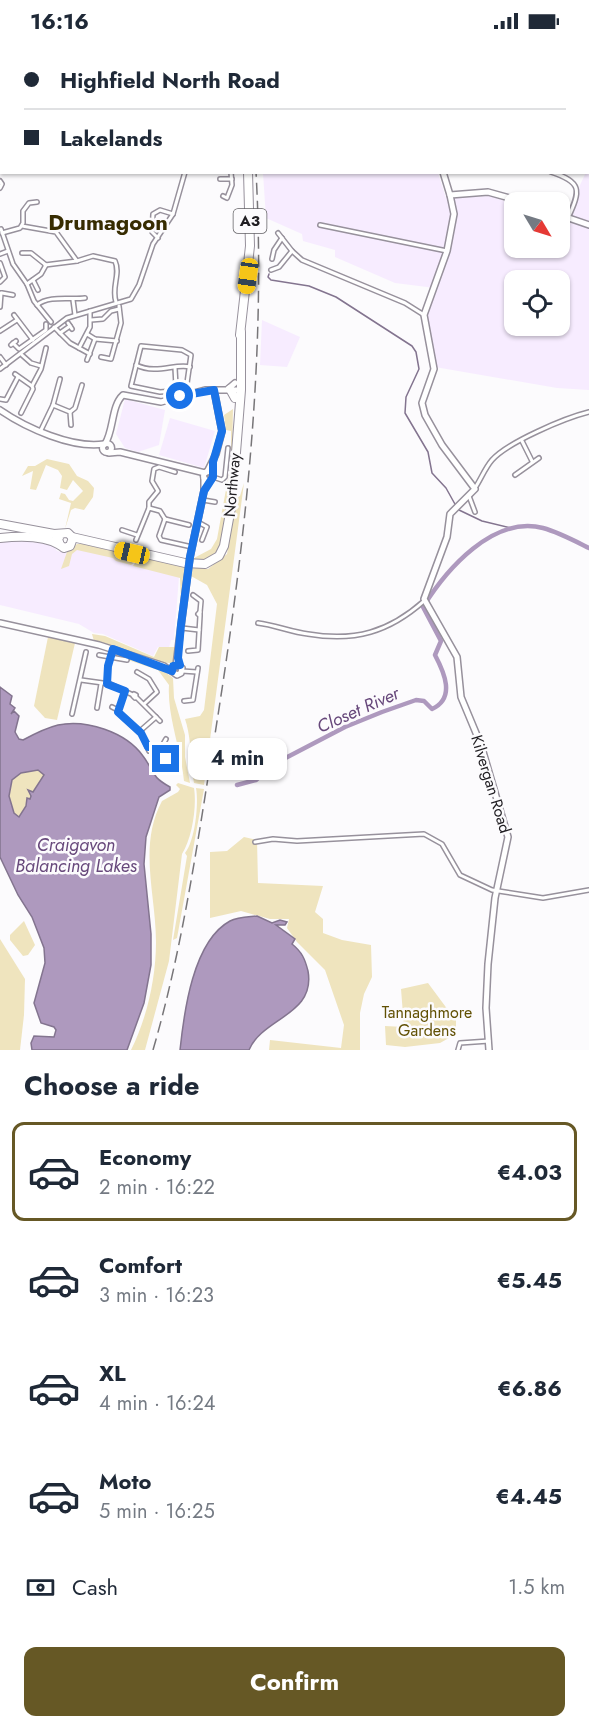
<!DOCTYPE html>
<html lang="en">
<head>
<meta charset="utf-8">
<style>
	:root { --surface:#fff; --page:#f6f6f7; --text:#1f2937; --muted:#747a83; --line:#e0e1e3; --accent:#665825 }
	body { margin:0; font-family:Jost,sans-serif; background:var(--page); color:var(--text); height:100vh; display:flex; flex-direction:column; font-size:22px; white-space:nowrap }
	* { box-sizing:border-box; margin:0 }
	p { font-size:20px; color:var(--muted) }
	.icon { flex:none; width:33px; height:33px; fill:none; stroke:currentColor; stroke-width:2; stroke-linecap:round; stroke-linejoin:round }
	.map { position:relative; height:1008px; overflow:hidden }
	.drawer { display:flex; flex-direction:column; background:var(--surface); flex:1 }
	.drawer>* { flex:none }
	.guide { position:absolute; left:0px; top:0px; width:590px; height:132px; box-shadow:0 2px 4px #0004; display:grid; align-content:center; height:132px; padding:0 24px; background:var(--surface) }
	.needle { width:39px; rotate:128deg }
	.buttons { position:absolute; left:504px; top:150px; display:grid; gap:12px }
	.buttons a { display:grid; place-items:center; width:66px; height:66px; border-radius:12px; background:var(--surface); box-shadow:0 2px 4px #0004; font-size:30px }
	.end { position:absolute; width:27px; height:27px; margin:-14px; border:8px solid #1a73e8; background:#fff; box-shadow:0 0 0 3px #fff }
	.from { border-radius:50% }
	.bubble { position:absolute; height:42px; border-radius:12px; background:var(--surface); box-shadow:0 2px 4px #0004; font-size:20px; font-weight:700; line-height:42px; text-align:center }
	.car { position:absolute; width:18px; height:36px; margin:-18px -9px; border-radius:8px; box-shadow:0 0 4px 2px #0007; background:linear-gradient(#f5c518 24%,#345 0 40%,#f5c518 0 76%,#345 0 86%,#f5c518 0) }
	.guide b { display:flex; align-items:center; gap:21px; height:57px; font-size:22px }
	.guide b+b { border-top:2px solid var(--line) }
	.guide i { width:15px; height:15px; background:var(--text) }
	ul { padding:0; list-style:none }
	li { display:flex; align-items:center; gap:18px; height:99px; margin:0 12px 9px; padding:0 12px; border:3px solid transparent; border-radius:12px }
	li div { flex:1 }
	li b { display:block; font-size:22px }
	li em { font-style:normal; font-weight:700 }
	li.active { border-color:var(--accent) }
	li>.icon { width:54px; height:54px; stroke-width:1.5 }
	h2 { padding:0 24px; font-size:27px; line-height:72px }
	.pay { display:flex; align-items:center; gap:15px; height:66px; padding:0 24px; font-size:22px }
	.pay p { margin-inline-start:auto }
	.action { display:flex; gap:12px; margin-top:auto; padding:12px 24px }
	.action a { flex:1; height:69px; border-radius:12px; background:var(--accent); color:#fff; font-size:24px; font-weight:700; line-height:69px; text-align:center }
	.status { display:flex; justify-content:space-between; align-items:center; height:42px; padding:0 30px; background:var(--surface); direction:ltr }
	.status svg { height:16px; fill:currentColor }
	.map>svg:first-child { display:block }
</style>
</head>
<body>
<div class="status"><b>16:16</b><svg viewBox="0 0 49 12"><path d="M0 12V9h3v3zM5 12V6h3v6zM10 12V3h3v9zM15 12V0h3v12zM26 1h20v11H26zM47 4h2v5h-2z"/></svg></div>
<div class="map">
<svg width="589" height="1008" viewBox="0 0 589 1008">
	<rect width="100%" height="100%" fill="#fcfbfd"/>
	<g fill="#f7ecff" fill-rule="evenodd">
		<path d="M589,124V348L557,346L435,325L425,275L435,246L395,241L335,215V208L303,199L302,192L266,176L263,131H438L446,156L490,154L514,162V206H560V178L566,180L572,175L580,143ZM514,238H560V284H514Z"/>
		<polygon points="262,278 300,295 287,325 260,323"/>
		<polygon points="125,357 165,368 159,403 138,410 125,406 116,392"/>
		<polygon points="170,376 215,389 204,426 159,413"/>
		<polygon points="23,499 54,503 57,509 67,511 73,506 111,513 116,518 179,535 174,598 171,598 169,606 158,605 153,614 103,592 94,591 79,582 0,563 0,500"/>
	</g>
	<g fill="#efe4be">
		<path d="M233,367C232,396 234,490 218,511C213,518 201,519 193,521L194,516L211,507L217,497L231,420V389L226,388L224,373Z"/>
		<polygon points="47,417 69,422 77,434 88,439 94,446 93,455 84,468 75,466 71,468 65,487 71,461 59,457 61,451 65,452 69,458 73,459 83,449 73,438 67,448 60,446 62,434 58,428 46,423 36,448 30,447 33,429 22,434 28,424 35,424"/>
		<path d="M244,441L204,743L194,741C190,719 192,698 185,677L200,674L204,668L217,562L207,543L191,534L193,525L208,527L227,512L236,456L240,454Z"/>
		<polygon points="77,502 87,502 141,515 131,523 116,519 113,516 77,508 72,512 69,524 61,527 67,510"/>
		<polygon points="147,516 186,523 181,560 180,536 133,524 137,518"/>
		<path d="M92,592L105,594L154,615L159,605H177L176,620C162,626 111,604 94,599Z"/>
		<polygon points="48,595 75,601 57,678 45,676 34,664"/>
		<path d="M117,611L161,627L173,636L174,656L185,693V715L190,741L184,739C181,707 167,674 169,643L158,628L116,614Z"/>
		<polygon points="38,728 44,733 30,757 27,756 26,764 19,775 14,771 9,754 12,738 21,731"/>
		<path d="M178,741L194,746C197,765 192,796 182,812L169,919L145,1008H131C147,976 156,936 156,900C156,852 138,804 162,759L178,750L180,747L176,743Z"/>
		<path d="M196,746L204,747L177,896L173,898L187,814L185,811C195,799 199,762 196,746Z"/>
		<polygon points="244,795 257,798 258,841 323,844 315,870 323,877 323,891 342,898 371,903 372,935 364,952 360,971 360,1008 269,1008 270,998 341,1006 344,983 325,928 297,900 287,886 289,877 270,877 241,869 210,876 210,810 227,809"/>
		<polygon points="24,879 35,903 28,913 23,914 10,898 10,893"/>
		<polygon points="0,897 25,937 24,973 20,1008 0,1008"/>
		<polygon points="428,941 448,968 456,974 456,992 440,1001 405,1005 386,1003 385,984 404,985 401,947"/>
	</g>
	<g fill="#ae99be" stroke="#83748f" stroke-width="1.5" fill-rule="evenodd">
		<path d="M0,645L12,654L10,662L15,666L11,672L14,669L19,674L15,690L19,697L23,698C34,692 46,686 58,683C86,677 126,690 143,714C155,730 150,734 170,745V748L159,755L146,795L144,822L151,892V923L144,961L127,1008H32L31,1001L34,994L54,995L56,988L54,985L41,981L34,961L45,921L44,906L32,875L18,853L0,815ZM38,728L44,733L33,750L28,748L31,754L30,757L27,756L26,764L19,775L14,771L9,754L12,738L21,731Z"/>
		<path d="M257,874L272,881L280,878L287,880L285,883H276L295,897L292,902C302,910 305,917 308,929C316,973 262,976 249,1008H180C184,970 193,899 230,879C238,875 249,875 257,874Z"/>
	</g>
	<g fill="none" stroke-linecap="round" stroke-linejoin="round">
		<g stroke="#83748f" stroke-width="1.5">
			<polyline points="269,232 268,235 271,238 309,244 336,255 412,304 416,310 419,327 406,355 405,371 428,410 432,431 446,446 456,464"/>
			<polyline points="459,468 482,479 511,486"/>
		</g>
		<path stroke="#ae99be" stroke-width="4.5" d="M237,743L256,738L274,722L345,685L382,670L416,658L424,659L432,667C456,656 444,630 435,613L441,599L423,565C446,528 493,473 543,486C558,490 575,499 589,506"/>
		<defs>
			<g id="street">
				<polyline points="141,0 145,2"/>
				<polyline points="486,0 487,2"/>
				<polyline points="288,2 289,0"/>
				<path d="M551,130C582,140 581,148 568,176"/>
				<polyline points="220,137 232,137"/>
				<polyline points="0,139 2,142 0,146"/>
				<polyline points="223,154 227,156 232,143 231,130"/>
				<polyline points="320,183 447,209"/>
				<polyline points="22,184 56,190 77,219 45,223"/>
				<polyline points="1,187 13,222 27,242 34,259 51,280"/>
				<polyline points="2,191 20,186 23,181 23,169 29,161 37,160"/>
				<polyline points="278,191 292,209 302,218 405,261 424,273"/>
				<polyline points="158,196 152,190 153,172 160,168 173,172"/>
				<polyline points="22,211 31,211 46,223 41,232 27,242"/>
				<polyline points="0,212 8,209"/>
				<polyline points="272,217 274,208 282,196"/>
				<path d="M77,219L93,214L115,219C121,232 111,245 116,260"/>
				<polyline points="0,221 5,235 0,240"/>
				<polyline points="271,228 279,225 292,209"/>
				<polyline points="33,238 38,248"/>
				<polyline points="2,251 13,253"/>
				<polyline points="73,258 75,273"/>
				<path d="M37,263C49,253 70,258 85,256"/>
				<polyline points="0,265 1,251"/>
				<polyline points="14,273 33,298"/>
				<polyline points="91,278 103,277 111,269 119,267"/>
				<polyline points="68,281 72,287"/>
				<polyline points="54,285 70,301 90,312"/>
				<polyline points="0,289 17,278"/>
				<polyline points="60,291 70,284"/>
				<polyline points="87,292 95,297 117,299"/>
				<polyline points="13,301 19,307 46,288 46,282"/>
				<polyline points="11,303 16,299"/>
				<polyline points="79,306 90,285 90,269"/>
				<polyline points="22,313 31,321 41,324"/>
				<polyline points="0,315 6,323"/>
				<polyline points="101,315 111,317 121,281 119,264"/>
				<polyline points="87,318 95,297"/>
				<path d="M136,323C157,333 175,321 190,325"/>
				<polyline points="175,326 176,344 173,349 160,350 131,344 141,304 182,308 191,313 187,341 187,352"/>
				<polyline points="0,327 67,276 131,257 139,243 153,202 173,172 185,130"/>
				<polyline points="15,332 32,344"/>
				<polyline points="0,357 6,358 18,335"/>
				<polyline points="53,363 70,370 71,383"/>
				<polyline points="70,370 75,366 82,343"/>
				<polyline points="21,371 33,347 32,344 41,327 46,306"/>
				<polyline points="41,388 53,363 60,337"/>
				<polyline points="522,399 532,419"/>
				<polyline points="515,433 539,416"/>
				<polyline points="213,435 222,438 225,435 228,406"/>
				<path d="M475,446C481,437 485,426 492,418C508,400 565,376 589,370"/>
				<polyline points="469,454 475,470"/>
				<polyline points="203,458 215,460"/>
				<polyline points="149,466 149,460 158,449 152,439 154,427 159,425 175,430"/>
				<polyline points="165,477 159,494 161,498 192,505"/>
				<polyline points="165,477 189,483"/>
				<polyline points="198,480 207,485 202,498"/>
				<polyline points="122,488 137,493"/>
				<polyline points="136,498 149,466 160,469 165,477"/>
				<polyline points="193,553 201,559 200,570"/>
				<path d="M258,581C275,583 291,590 308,592C355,600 389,590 424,559"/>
				<polyline points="182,586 199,588"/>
				<polyline points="188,609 198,608 200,574 198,572 200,570 200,574"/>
				<polyline points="99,613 127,618"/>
				<polyline points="182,629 197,630"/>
				<polyline points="137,630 149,637 157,650 144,662"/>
				<polyline points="81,638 110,642 133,653"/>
				<polyline points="107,642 108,624 113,608"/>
				<polyline points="125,649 118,670 141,691 149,709"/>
				<polygon points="134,652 136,653 135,656 133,654"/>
				<polyline points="136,655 160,679"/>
				<polyline points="184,659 193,658 198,626"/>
				<polyline points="112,665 118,668"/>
				<polyline points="97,666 101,642"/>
				<polyline points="72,672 86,610"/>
				<polyline points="140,689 156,675"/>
				<polyline points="162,704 166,697"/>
				<polyline points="148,705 164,705 166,719"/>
				<polyline points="255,800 273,797 297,799 424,792 442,802 460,833 492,848 543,856 589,848"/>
				<polyline points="458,1008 460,1001 489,999"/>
			</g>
			<g id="secondary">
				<polyline points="417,2 417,0"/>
				<polyline points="443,130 450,153 454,172 447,209 424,273 434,327 422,361 425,373 442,403 475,447 450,472 447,495 424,557 457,615 461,655 481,703 508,795 495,856 488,922 486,966 489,1008"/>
				<polyline points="450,153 488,150 524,160"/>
				<polyline points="560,173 589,183"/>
				<polyline points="228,347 235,341"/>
				<path d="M0,368C26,386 73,407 104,402"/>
				<circle cx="107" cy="406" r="4.5"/>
				<path d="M105,402C114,388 111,364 123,353L161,360L205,348H241"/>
				<polyline points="109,411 120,410 205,431"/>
				<circle cx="208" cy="434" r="4.5"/>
				<polyline points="207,430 216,412 222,389 214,348"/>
				<polyline points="190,515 204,449 204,436"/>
				<polyline points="0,581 99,603 164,624 177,633 181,631 182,626 176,623 172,629"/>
				<polyline points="176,623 187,537"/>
			</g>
			<g id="highway">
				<polyline points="227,0 227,2"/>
				<polyline points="240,293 250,204 248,130"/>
				<polyline points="230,347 235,356"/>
				<polyline points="0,482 54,492 68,491 73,496 70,504 64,506 60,503 58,497 61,492"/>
				<polyline points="72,495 185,521 205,522 219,514 224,504 232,460 241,348 241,290"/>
				<path d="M0,496C18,494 44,493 60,503"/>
			</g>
		</defs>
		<use href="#street" stroke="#97919c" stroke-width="6"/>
		<use href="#secondary" stroke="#97919c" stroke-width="8"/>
		<use href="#highway" stroke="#97919c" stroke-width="10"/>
		<use href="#street" stroke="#fff" stroke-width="3"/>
		<use href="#secondary" stroke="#fff" stroke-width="5"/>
		<use href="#highway" stroke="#fff" stroke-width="8"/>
		<g stroke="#777578" stroke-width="1.5" stroke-dasharray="12 6" stroke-linecap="butt">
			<polyline points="244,0 245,2"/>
			<path d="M153,1008C180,915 195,818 210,723C242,528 267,328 256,130"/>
		</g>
		<defs>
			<polyline id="secondary-bridge" points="187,537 190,515"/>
		</defs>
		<use href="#secondary-bridge" stroke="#97919c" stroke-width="8" stroke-linecap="butt"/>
		<use href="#secondary-bridge" stroke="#fff" stroke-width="5"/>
	</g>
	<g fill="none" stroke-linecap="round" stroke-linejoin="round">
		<polyline stroke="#1a73e8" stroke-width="8" points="166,717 164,705 148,705 141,691 118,670 125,649 107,642 108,624 113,607 172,629 173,624 180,623 178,616 181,583 190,515 204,449 213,435 213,420 222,389 214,348 180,354"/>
	</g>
	<g text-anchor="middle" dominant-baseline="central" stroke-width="5" stroke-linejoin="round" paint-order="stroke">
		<rect fill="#fcfbfd" stroke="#626064" stroke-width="1.5" x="233.5" y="167" width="33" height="24" rx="4.5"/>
		<g font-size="15" font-weight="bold" fill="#201e22">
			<text x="250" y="179">A3</text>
		</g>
		<g font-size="16" fill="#201e22" stroke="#fcfbfd">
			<text transform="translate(232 443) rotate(-85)">Northway</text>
			<text transform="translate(491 742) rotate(73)">Kilvergan Road</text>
		</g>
		<g font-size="16" fill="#615004" stroke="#fcfbfd">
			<text x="427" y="970">Tannaghmore<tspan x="427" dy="18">Gardens</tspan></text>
		</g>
		<g font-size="18" font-style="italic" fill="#67487b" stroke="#fcfbfd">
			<text transform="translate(358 668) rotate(-24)">Closet River</text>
			<text x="76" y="803">Craigavon<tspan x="76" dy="21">Balancing Lakes</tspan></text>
		</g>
		<g font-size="22" font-weight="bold" fill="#372c01" stroke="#fcfbfd">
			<text x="108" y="180">Drumagoon</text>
		</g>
	</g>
</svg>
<div class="buttons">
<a><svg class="needle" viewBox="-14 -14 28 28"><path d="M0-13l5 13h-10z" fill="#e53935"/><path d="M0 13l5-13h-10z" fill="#747a83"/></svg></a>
<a><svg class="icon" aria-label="locate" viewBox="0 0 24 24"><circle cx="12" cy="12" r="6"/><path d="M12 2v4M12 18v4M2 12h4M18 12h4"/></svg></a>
</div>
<i class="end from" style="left:180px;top:354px"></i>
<i class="end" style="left:166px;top:717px"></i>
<div class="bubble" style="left:188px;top:696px;width:99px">4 min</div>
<i class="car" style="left:248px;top:234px;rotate:188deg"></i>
<i class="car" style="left:132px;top:511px;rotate:283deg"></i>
<div class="guide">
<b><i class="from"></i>Highfield North Road</b>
<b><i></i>Lakelands</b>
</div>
</div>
<section class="drawer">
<h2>Choose a ride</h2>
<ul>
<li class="active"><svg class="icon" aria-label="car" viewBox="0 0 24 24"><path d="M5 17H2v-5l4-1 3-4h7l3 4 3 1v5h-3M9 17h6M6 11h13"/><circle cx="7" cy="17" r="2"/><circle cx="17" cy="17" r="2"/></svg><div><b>Economy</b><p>2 min · 16:22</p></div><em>€4.03</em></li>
<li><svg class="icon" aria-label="car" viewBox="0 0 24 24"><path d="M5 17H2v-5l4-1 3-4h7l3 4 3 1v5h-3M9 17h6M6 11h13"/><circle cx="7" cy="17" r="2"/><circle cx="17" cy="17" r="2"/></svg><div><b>Comfort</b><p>3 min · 16:23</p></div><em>€5.45</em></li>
<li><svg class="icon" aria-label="car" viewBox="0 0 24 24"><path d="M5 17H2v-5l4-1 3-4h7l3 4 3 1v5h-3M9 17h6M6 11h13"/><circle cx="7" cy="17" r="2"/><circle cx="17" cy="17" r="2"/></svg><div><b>XL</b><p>4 min · 16:24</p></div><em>€6.86</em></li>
<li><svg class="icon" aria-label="car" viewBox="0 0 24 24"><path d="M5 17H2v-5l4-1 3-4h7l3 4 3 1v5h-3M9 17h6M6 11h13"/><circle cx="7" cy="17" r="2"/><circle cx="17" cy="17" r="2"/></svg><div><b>Moto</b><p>5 min · 16:25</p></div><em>€4.45</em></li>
</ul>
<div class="pay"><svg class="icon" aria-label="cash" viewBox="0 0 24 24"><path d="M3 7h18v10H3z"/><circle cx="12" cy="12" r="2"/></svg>Cash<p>1.5 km</p></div>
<div class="action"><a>Confirm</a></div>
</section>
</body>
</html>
